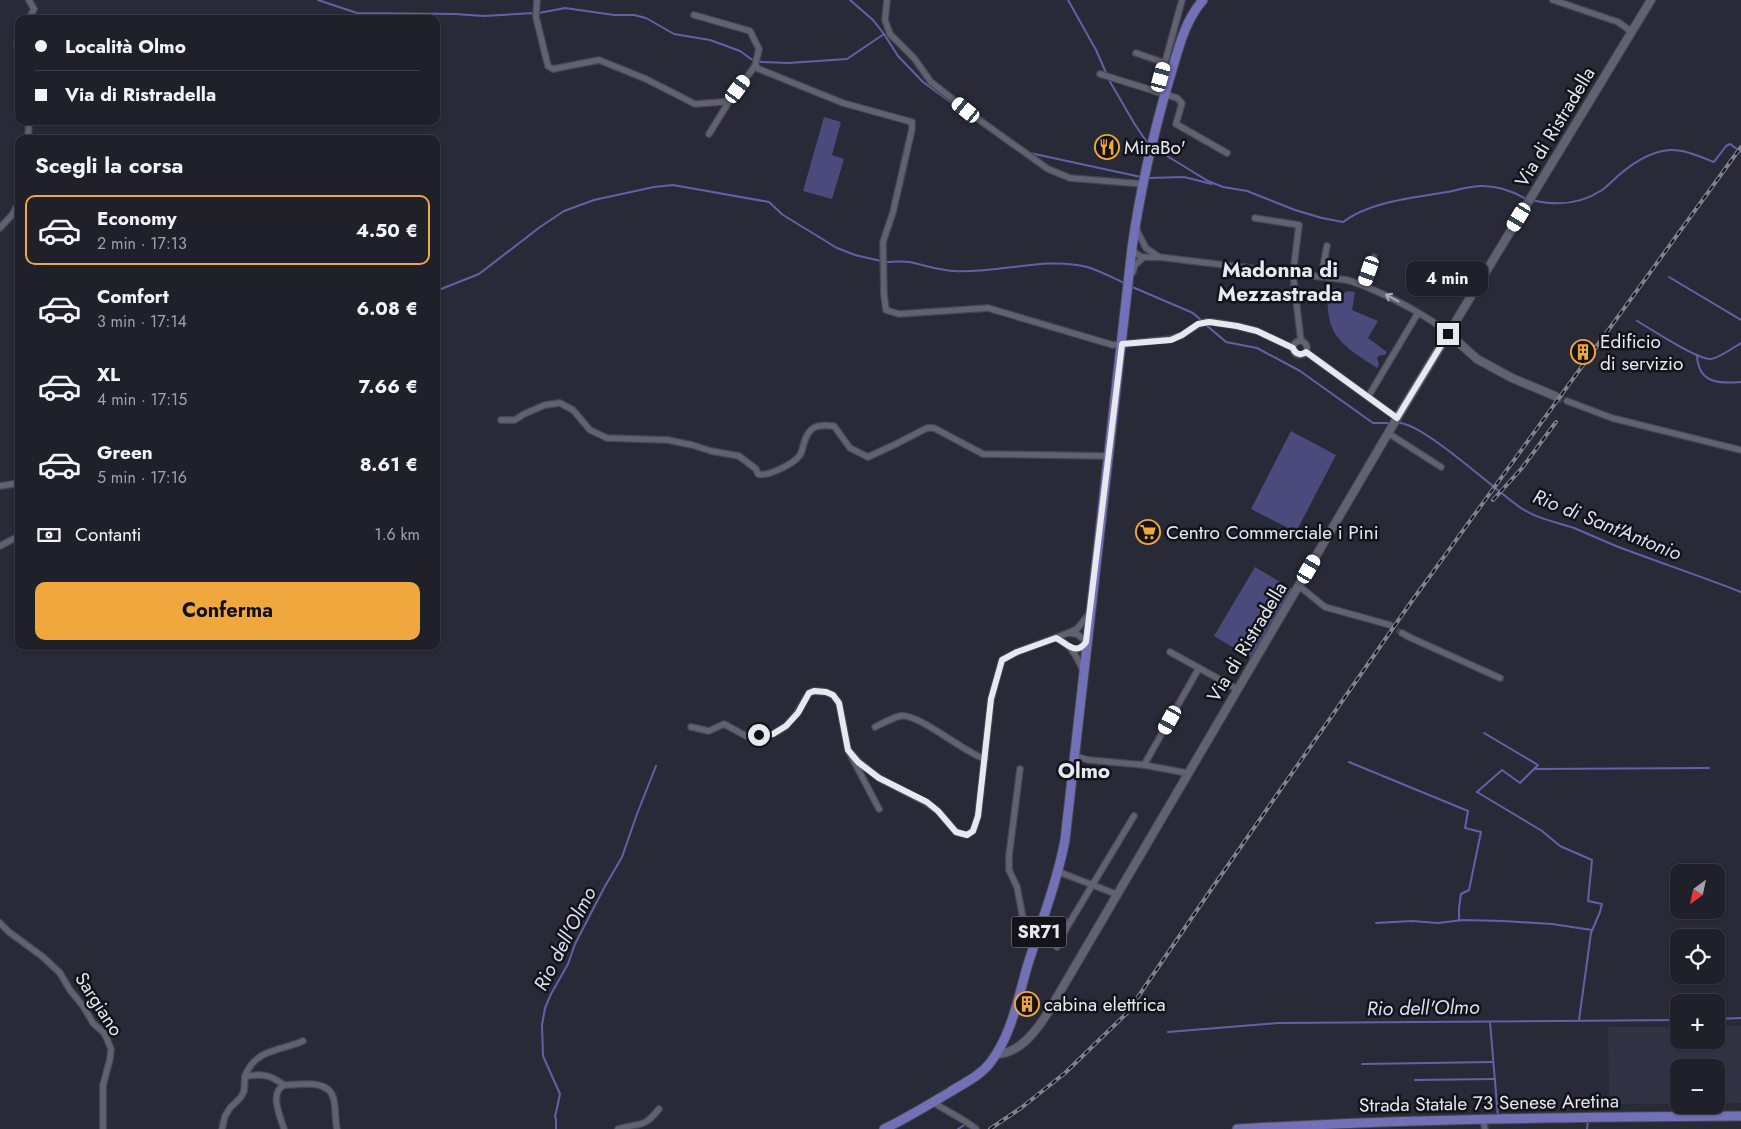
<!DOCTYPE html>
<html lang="it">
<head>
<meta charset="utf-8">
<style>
	:root { --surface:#1f2029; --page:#2c2d35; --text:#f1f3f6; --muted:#a1a3a8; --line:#3c3e46; --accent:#efa73e }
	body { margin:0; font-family:Jost,sans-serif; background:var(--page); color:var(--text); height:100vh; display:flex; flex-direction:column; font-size:19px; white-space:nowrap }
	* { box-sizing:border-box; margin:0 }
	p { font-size:16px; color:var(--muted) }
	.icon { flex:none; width:28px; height:28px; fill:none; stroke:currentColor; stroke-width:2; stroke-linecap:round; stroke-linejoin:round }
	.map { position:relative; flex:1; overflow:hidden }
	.sheet { position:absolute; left:15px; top:135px; width:425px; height:515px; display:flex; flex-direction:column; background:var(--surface); border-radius:10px; box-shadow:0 1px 4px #0004,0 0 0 1px var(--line) }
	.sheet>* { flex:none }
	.top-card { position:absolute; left:15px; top:15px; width:425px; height:110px; border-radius:10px; box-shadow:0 1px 4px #0004,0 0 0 1px var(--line); display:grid; align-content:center; height:110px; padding:0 20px; background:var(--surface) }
	.needle { width:32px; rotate:213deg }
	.tools { position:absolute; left:1670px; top:864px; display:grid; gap:10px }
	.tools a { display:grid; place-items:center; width:55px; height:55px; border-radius:10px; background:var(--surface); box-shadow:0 1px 4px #0004,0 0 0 1px var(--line); font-size:25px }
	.end { position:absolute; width:22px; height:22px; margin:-11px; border:6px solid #e8e8f1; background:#111; box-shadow:0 0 0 2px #111 }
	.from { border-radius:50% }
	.bubble { position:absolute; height:35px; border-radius:10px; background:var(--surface); box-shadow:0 1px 4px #0004,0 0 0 1px var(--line); font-size:16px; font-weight:700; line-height:35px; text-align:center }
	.car { position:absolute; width:15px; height:30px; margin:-15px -8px; border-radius:6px; box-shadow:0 0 4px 1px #0007; background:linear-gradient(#fff 24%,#345 0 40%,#fff 0 76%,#345 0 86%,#fff 0) }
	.top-card b { display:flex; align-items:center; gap:18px; height:48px; font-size:19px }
	.top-card b+b { border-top:1px solid var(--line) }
	.top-card i { width:12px; height:12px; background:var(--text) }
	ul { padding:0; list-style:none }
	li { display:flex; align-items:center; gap:15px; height:70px; margin:0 10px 8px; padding:0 10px; border:2px solid transparent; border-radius:10px }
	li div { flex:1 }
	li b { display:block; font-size:19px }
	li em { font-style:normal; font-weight:700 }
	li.selected { border-color:var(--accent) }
	li>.icon { width:45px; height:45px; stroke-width:1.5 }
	h2 { padding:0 20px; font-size:22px; line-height:60px }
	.pay { display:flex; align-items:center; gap:12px; height:55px; padding:0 20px; font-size:19px }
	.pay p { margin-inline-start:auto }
	.primary-button { display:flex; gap:10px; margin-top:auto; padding:10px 20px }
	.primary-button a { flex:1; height:58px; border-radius:10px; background:var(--accent); color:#111; font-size:20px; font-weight:700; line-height:58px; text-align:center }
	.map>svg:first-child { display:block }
</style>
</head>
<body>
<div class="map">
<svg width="1741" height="1129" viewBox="0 0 1741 1129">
	<rect width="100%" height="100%" fill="#292a37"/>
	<polygon fill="#313244" points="1716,1026 1741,1026 1741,1103 1716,1104 1716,1068 1679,1068 1679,1104 1609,1104 1608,1027 1679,1027 1679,1040 1716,1040"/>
	<g fill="#4a4a7d">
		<polygon points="824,117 841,122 832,155 844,159 832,199 803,191"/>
		<path d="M1326,287L1336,289L1342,295L1347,291L1355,292L1352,310L1378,321L1368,338L1387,352L1385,355H1380L1377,358L1379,364L1377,368C1358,355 1337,345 1330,322C1327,310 1328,299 1326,287Z"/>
		<polygon points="1291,431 1336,455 1296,532 1251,509"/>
		<polygon points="1255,567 1292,589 1251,658 1214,636"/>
	</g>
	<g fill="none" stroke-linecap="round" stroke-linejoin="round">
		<g stroke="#6261a8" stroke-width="2">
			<polyline points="318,0 357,13 455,14 484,16 534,13"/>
			<polyline points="850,0 873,20 884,34 898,56 923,82 1014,148"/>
			<polyline points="1068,0 1096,50 1107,75"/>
			<polyline points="539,13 565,8 614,15 634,15 646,18 674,34 710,40 740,51 751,59 761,62 788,63 847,59 884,34"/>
			<polyline points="1109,80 1134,123 1148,144"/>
			<path d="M1154,148L1208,181L1223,187L1247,191L1295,210L1322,218L1343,222C1371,201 1413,198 1447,192C1458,190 1470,186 1481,186C1497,186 1513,191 1526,199"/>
			<polyline points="1030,153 1141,177"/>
			<polyline points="1148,178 1184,177 1212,184"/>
			<path d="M1532,200C1556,206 1581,204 1602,190C1608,186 1613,180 1619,175C1633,163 1652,151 1670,150C1684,149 1701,157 1714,162L1726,146L1730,144L1741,152"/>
			<path d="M886,262C893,262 902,261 909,262C924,265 938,270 954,271C998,274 1045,256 1087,267C1101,271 1113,278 1126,284"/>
			<polyline points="1669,277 1741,320"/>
			<polyline points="1130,286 1193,313 1202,321"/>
			<polyline points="436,291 479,274 540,227 564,211 594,200 654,187 673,185 769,202 783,215 837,248 855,255 881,261"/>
			<path d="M1637,321C1651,329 1696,359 1710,359C1718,359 1734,347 1741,343"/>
			<polyline points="1205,324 1226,342 1257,348 1300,371 1373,423 1390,423"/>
			<path d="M1697,355C1698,383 1718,384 1741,382"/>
			<path d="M1398,423C1421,421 1497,492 1521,508C1537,519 1557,522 1574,528C1588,534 1602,540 1616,546C1658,562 1700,576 1741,592"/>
			<polyline points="1484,733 1538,765 1520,783 1502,770 1477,792 1542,831 1560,846 1592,860 1588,901 1602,904 1600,912 1591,933 1579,1020"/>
			<polyline points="1349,762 1468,811 1465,828 1481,832 1469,890 1461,894 1459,908 1459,920"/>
			<polyline points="1534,769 1709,768"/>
			<polyline points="1376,923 1412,921 1438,923 1463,920 1503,921 1552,924 1592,930"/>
			<polyline points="1716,1019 1741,1018"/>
			<polyline points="1490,1022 1498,1117"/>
			<polyline points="1168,1032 1278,1023 1679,1020"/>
			<polyline points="1362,1064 1493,1062"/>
			<polyline points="1415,1080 1495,1079"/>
			<polyline points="556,1129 556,1119 555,1117 560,1094 543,1056 542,1025 545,1008 551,994 568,964 575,944 604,888 622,857 637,814 656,766"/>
			<polyline points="958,1129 966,1124"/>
			<polyline points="1587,1129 1588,1121"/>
		</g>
		<polyline stroke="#464653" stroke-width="5.5" stroke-dasharray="5.5 3" stroke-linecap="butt" points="1390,625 1402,633"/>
		<polyline stroke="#464653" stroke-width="8" stroke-dasharray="8 4" stroke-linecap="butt" points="1555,396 1567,401"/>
		<defs>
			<g id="street">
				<polyline points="537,0 536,17 548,66 553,69 599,60 646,79 695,104 722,102 730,100 755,66"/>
				<polyline points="887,0 885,20 890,34 914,58 931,82 978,119 1048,169 1070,178 1143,184"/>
				<polyline points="1553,0 1618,22 1632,32"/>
				<polyline points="694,15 750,31 759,49 755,66 759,69 843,103 912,122 912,129 893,212 883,242 884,295 886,310 899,314 988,308 1113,345 1171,339 1182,335 1199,324 1205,322 1213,322 1237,326 1257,331 1293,348"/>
				<polyline points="29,19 34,9 29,0"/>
				<polyline points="19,39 17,43 19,58"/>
				<polyline points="1136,53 1165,63"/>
				<polyline points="1100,74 1177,98 1182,103 1176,124 1227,153"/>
				<polyline points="1157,92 1182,0"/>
				<polyline points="709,134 730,100"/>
				<polyline points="28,139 29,121"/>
				<polyline points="1255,218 1299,225 1293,274 1301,341"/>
				<polyline points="1135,227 1146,248 1159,257"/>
				<polyline points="0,228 12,215 19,203"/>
				<path d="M1133,249C1138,260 1149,257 1159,257L1347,280C1370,287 1390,297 1412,309C1425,317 1437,323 1448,333"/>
				<polyline points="1133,272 1135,265 1143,258"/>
				<polyline points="1321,277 1327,246"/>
				<polyline points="1364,285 1374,257"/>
				<circle cx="1300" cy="348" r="7"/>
				<polyline points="1306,352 1397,418"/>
				<polyline points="1368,397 1418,313"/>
				<polyline points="1567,401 1612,418 1741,450"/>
				<path d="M501,420H515L524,414L545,405L560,403L573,410L590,430L607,438L668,440L692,445L711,451L739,456L756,469L758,474C768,477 795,463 800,455C802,452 803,446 804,443C809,426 817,424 834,426L850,448L868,457L894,445L927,428H934L983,454L1108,456"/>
				<polyline points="1388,433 1441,467"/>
				<polyline points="0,486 19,483"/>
				<polyline points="0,546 19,536"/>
				<polyline points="1299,586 1325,607 1390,625"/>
				<polyline points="1068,633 1077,634 1087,642 1079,649 1072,649"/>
				<polyline points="1402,633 1409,637 1500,678"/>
				<path d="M1056,638C1071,645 1076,655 1083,670"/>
				<polyline points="1170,652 1237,689"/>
				<polyline points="691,727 709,731 724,724 746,736 773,734 786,726 797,713 809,693 814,691 826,692 833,695 839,703 848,750 879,809"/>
				<path d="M875,727C883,723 892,718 900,716C917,712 963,752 985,759"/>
				<polyline points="848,750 859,762 879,778 927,803 938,811 956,832 967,835 973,831 978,816 991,699 1002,660 1017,652 1068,633 1077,629 1089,614"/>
				<polyline points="1074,756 1089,760 1144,765 1187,773"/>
				<polyline points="1144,765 1199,668"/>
				<polyline points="1020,769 1009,856 1009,870 1017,887 1025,929 1035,942"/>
				<polyline points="1059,872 1116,894"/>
				<polyline points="0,923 9,932 43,957 60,973 70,990 83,1006 93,1023 104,1033 107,1039 111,1049 110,1059 103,1085 103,1129"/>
				<polyline points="1057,947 1067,927 1134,816"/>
				<path d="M245,1076C255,1049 280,1051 303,1041"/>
				<path d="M933,1102C947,1112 963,1118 976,1129"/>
				<polyline points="1483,1120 1485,1129"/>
				<path d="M222,1129L225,1116L230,1108L241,1097L244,1091L245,1076C263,1074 269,1074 284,1085"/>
				<path d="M284,1129C280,1116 269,1093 284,1085C301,1085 331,1078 334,1101C336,1111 335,1120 337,1129"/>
				<path d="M618,1129C641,1122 643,1129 659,1109"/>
			</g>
			<g id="secondary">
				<polyline points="1448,333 1477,359 1512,378 1555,396"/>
				<path d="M997,1054C1020,1053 1036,1031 1047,1014L1397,418L1651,0"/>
			</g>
			<g id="primary">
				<path d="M884,1129C907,1118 928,1105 950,1092C964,1083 980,1076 990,1063C1012,1035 1018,997 1028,964C1041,923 1057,882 1065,840L1132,248C1140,190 1153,135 1169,80C1178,52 1183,23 1203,0"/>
				<path d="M1237,1129C1405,1119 1573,1117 1741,1116"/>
			</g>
		</defs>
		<use href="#street" stroke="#454651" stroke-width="8"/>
		<use href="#secondary" stroke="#454651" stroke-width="10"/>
		<use href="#primary" stroke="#454651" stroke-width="11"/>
		<use href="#street" stroke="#616271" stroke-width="5.5"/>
		<use href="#secondary" stroke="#616271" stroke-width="8"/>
		<use href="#primary" stroke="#7270b7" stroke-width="9"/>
		<defs>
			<g id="rail">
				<polyline points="1493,500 1522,468 1556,422"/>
				<polyline points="990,1129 1021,1108 1065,1073 1127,1013 1208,894 1409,605 1741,147"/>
			</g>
		</defs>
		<use href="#rail" stroke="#81828d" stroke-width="4"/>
		<use href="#rail" stroke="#131319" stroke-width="2" stroke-dasharray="5.5" stroke-linecap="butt"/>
	</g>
	<defs><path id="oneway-shaft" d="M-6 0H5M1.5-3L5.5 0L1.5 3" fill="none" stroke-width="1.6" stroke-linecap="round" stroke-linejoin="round" transform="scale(1.25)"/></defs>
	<use stroke="#abacb7" href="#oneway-shaft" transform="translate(1392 298) rotate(-151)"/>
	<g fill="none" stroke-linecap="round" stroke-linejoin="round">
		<path stroke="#e8e8f1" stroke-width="6" d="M759,735L773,734L786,726L798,713L809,693L814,691L826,692L833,695L839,703L848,750L858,762L879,778L927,802L938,811L956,832L967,835L973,831L978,816L991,699L1002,660L1017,652L1056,638C1068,644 1076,656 1086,642L1122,344L1171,340L1182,335L1198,324L1209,322L1237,326L1257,331L1293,348C1295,354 1301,356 1306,352L1397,418L1448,334"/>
	</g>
	<defs>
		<symbol id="restaurant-ring" viewBox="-11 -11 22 22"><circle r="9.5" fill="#131319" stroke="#efa73e" stroke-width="1.5"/><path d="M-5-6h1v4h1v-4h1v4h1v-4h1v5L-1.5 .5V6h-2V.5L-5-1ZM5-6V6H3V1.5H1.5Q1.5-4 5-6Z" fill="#efa73e"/></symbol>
		<symbol id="building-ring" viewBox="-11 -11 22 22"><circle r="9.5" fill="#131319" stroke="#efa73e" stroke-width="1.5"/><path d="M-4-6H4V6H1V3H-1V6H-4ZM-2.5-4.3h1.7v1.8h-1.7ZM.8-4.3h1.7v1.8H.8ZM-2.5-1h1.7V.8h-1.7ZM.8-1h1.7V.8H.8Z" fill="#efa73e"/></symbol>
		<symbol id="supermarket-ring" viewBox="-11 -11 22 22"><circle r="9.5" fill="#131319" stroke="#efa73e" stroke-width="1.5"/><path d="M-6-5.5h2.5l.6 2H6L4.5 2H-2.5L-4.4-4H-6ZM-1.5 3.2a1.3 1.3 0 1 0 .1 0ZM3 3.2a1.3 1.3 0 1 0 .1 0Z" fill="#efa73e"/></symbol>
	</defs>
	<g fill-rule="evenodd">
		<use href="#restaurant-ring" x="1093" y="133" width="28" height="28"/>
		<use href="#building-ring" x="1569" y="338" width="28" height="28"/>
		<use href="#supermarket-ring" x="1134" y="518" width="28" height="28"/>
		<use href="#building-ring" x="1013" y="990" width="28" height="28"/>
	</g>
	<g text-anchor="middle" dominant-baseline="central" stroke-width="5" stroke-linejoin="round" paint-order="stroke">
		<rect fill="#131319" stroke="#a8a8b0" stroke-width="1" x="1011.5" y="916.5" width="55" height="31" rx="4"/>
		<g font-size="18" font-weight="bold" fill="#e8e8f1">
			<text x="1039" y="932">SR71</text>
		</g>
		<g font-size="19" fill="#e8e8f1" stroke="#131319">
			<text transform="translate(1555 127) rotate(-59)">Via di Ristradella</text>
			<text transform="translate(1247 642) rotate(-59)">Via di Ristradella</text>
			<text transform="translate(99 1004) rotate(57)">Sargiano</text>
			<text transform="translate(1489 1103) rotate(-1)">Strada Statale 73 Senese Aretina</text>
		</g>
		<g font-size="19" fill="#e8e8f1" stroke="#131319" text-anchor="start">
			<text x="1124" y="147">MiraBo'</text>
			<text x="1600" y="341">Edificio<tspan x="1600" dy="22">di servizio</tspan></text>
			<text x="1166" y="532">Centro Commerciale i Pini</text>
			<text x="1044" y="1004">cabina elettrica</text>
		</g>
		<g font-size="20" font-style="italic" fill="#dedff4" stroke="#131319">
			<text transform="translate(1607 525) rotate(22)">Rio di Sant'Antonio</text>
			<text transform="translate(565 939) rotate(-63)">Rio dell'Olmo</text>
			<text transform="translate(1423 1008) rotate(-1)">Rio dell'Olmo</text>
		</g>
		<g font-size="21" font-weight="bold" fill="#e8e8f1" stroke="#131319">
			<text x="1280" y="270">Madonna di<tspan x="1280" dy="24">Mezzastrada</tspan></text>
			<text x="1084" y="771">Olmo</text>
		</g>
	</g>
</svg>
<div class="tools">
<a><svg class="needle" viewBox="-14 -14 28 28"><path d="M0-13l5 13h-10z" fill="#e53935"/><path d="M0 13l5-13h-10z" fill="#a1a3a8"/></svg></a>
<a><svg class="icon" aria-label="locate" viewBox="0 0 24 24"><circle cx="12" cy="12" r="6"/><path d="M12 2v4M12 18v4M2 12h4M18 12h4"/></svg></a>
<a>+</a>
<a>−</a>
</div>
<i class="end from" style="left:759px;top:735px"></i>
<i class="end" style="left:1448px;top:334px"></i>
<div class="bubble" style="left:1406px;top:261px;width:82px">4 min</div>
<i class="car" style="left:1161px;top:77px;rotate:15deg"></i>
<i class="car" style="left:738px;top:89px;rotate:36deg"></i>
<i class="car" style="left:966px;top:110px;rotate:309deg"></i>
<i class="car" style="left:1519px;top:217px;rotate:211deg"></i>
<i class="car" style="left:1369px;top:271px;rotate:199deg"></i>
<i class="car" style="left:1309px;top:569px;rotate:30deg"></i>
<i class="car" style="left:1170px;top:720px;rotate:209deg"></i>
<div class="top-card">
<b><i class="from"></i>Località Olmo</b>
<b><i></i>Via di Ristradella</b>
</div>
<section class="sheet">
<h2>Scegli la corsa</h2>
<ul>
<li class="selected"><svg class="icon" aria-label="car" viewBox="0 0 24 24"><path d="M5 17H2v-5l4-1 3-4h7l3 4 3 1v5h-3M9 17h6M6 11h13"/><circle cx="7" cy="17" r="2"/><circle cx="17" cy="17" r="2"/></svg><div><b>Economy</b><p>2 min · 17:13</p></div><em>4.50 €</em></li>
<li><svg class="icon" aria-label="car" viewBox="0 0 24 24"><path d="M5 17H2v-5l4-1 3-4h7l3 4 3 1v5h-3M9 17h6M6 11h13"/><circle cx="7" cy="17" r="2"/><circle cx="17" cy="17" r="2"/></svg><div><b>Comfort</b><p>3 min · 17:14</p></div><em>6.08 €</em></li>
<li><svg class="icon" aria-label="car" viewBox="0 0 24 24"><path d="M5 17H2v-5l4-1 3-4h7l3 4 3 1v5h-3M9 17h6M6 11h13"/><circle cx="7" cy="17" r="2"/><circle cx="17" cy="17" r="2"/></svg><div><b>XL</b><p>4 min · 17:15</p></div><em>7.66 €</em></li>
<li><svg class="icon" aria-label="car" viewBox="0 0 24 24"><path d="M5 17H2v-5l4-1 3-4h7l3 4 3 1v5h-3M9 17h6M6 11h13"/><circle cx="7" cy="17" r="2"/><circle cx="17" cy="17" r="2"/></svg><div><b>Green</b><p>5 min · 17:16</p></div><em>8.61 €</em></li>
</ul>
<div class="pay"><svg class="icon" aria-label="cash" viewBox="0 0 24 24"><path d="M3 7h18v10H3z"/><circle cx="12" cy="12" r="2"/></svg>Contanti<p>1.6 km</p></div>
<div class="primary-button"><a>Conferma</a></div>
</section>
</div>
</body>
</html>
